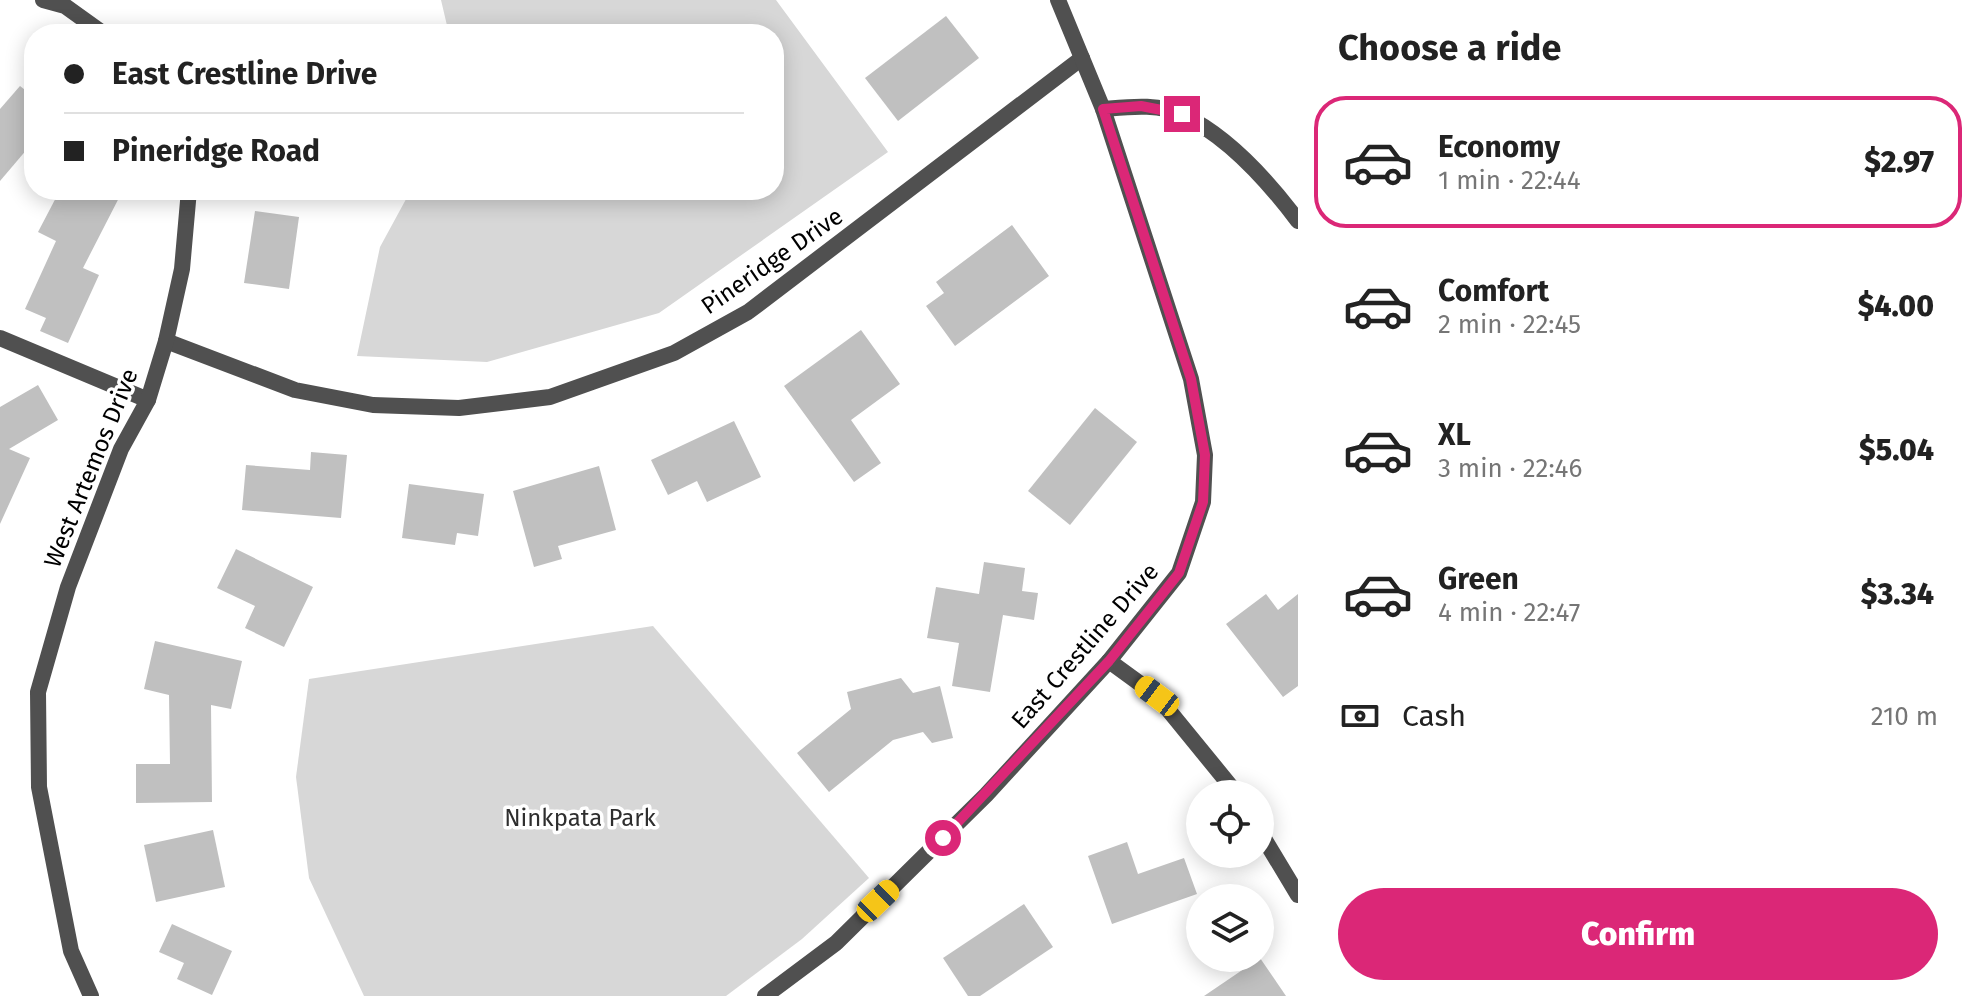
<!DOCTYPE html>
<html lang="en">
<head>
<meta charset="utf-8">
<style>
	:root { --surface:#fff; --page:#f2f2f2; --text:#222; --muted:#767676; --line:#e0e0e0; --accent:#db2777 }
	body { margin:0; font-family:"Fira Sans",sans-serif; background:var(--page); color:var(--text); height:100vh; display:flex; flex-direction:column; font-size:30px; white-space:nowrap }
	* { box-sizing:border-box; margin:0 }
	p { font-size:26px; color:var(--muted) }
	.icon { flex:none; width:44px; height:44px; fill:none; stroke:currentColor; stroke-width:2; stroke-linecap:round; stroke-linejoin:round }
	.map { position:relative; flex:1; overflow:hidden }
	.panel { display:flex; flex-direction:column; background:var(--surface); width:680px }
	.panel>* { flex:none }
	.top-card { position:absolute; left:24px; top:24px; width:760px; height:176px; border-radius:32px; box-shadow:0 4px 20px #0003; display:grid; align-content:center; height:176px; padding:0 40px; background:var(--surface) }
	.fabs { position:absolute; left:1186px; top:780px; display:grid; gap:16px }
	.fabs a { display:grid; place-items:center; width:88px; height:88px; border-radius:50%; background:var(--surface); box-shadow:0 4px 20px #0003; font-size:40px }
	.end { position:absolute; width:36px; height:36px; margin:-18px; border:10px solid #db2777; background:#fff; box-shadow:0 0 0 4px #fff }
	.from { border-radius:50% }
	.car { position:absolute; width:24px; height:48px; margin:-24px -12px; border-radius:10px; box-shadow:0 0 6px 2px #0007; background:linear-gradient(#f5c518 24%,#345 0 40%,#f5c518 0 76%,#345 0 86%,#f5c518 0) }
	.top-card b { display:flex; align-items:center; gap:28px; height:76px; font-size:30px }
	.top-card b+b { border-top:2px solid var(--line) }
	.top-card i { width:20px; height:20px; background:var(--text) }
	ul { padding:0; list-style:none }
	li { display:flex; align-items:center; gap:24px; height:132px; margin:0 16px 12px; padding:0 24px; border:4px solid transparent; border-radius:32px }
	li div { flex:1 }
	li b { display:block; font-size:30px }
	li em { font-style:normal; font-weight:800 }
	li.active { border-color:var(--accent) }
	li>.icon { width:72px; height:72px; stroke-width:1.5 }
	h2 { padding:0 40px; font-size:36px; line-height:96px }
	.pay { display:flex; align-items:center; gap:20px; height:88px; padding:0 40px; font-size:30px }
	.pay p { margin-inline-start:auto }
	.action { display:flex; gap:16px; margin-top:auto; padding:16px 40px }
	.action a { flex:1; height:92px; border-radius:48px; background:var(--accent); color:#fff; font-size:32px; font-weight:800; line-height:92px; text-align:center }
	main { display:flex; flex:1; min-height:0 }
	.map>svg:first-child { display:block }
</style>
</head>
<body>
<main>
<div class="map">
<svg width="1298" height="996" viewBox="0 0 1298 996">
	<rect width="100%" height="100%" fill="#fff"/>
	<g fill="#d7d7d7">
		<polygon points="441,0 776,0 888,152 659,313 487,362 357,356 380,247 411,190 774,190 774,34 449,34"/>
		<polygon points="653,626 869,878 802,939 726,996 364,996 309,878 296,777 309,679"/>
	</g>
	<g fill="#c0c0c0">
		<polygon points="946,16 979,58 898,121 865,78"/>
		<polygon points="20,86 34,97 34,141 0,181 0,109"/>
		<polygon points="60,190 123,190 83,268 99,275 68,343 40,331 46,318 25,309 56,241 38,232"/>
		<polygon points="255,211 299,217 289,289 244,283"/>
		<polygon points="1012,225 1049,276 955,346 926,306 944,293 936,282"/>
		<polygon points="861,330 900,384 851,420 881,463 854,482 784,386"/>
		<polygon points="38,385 58,420 9,449 30,458 0,524 0,407"/>
		<polygon points="1095,408 1137,442 1070,525 1028,491"/>
		<polygon points="734,421 761,477 707,502 697,481 668,495 651,460"/>
		<polygon points="311,452 347,455 341,518 242,510 246,465 310,470"/>
		<polygon points="599,466 616,530 558,546 562,559 534,567 513,491"/>
		<polygon points="409,484 484,494 478,536 457,533 455,545 402,538"/>
		<polygon points="236,549 313,587 284,647 245,628 255,606 217,588"/>
		<polygon points="984,562 1025,568 1022,591 1038,593 1034,620 1003,615 990,692 952,686 959,643 927,638 936,587 979,594"/>
		<polygon points="1266,594 1278,610 1298,594 1298,686 1283,697 1226,624"/>
		<polygon points="155,641 242,661 231,709 211,705 212,802 136,803 136,764 170,764 169,695 144,689"/>
		<polygon points="901,678 913,693 940,686 953,738 932,743 923,732 893,740 829,792 797,753 851,709 847,692"/>
		<polygon points="213,830 225,887 156,902 144,845"/>
		<polygon points="1127,842 1138,874 1184,858 1197,894 1112,924 1088,856"/>
		<polygon points="1024,904 1053,947 980,996 968,996 943,958"/>
		<polygon points="172,924 232,951 212,995 177,979 184,963 159,952"/>
		<polygon points="1260,958 1286,996 1204,996"/>
	</g>
	<g fill="none" stroke-linecap="round" stroke-linejoin="round">
		<g stroke="#505050" stroke-width="16">
			<polyline points="43,0 65,6 104,34"/>
			<path d="M1103,109C1128,107 1159,103 1183,115C1229,137 1268,181 1298,221"/>
			<polyline points="0,338 148,400"/>
			<polyline points="166,341 295,390 373,405 459,408 550,397 674,353 748,312 1082,58"/>
			<polyline points="1109,661 1157,696 1237,794"/>
			<polyline points="1260,832 1298,895"/>
			<polyline points="91,996 71,951 39,787 38,692 68,587 121,449 148,400 166,341 182,269 189,190"/>
			<polyline points="765,996 836,943 986,795 1109,661 1179,573 1203,502 1205,455 1191,379 1103,109 1058,0"/>
		</g>
	</g>
	<g fill="none" stroke-linecap="round" stroke-linejoin="round">
		<polyline stroke="#db2777" stroke-width="10" points="943,838 1109,661 1179,573 1203,502 1205,455 1191,379 1103,109 1141,106 1182,114"/>
	</g>
	<g text-anchor="middle" dominant-baseline="central" stroke-width="7" stroke-linejoin="round" paint-order="stroke">
		<g font-size="24" fill="#000" stroke="#fff">
			<text transform="translate(772 261) rotate(-35)">Pineridge Drive</text>
			<text transform="translate(91 468) rotate(-68)">West Artemos Drive</text>
			<text transform="translate(1085 646) rotate(-49)">East Crestline Drive</text>
		</g>
		<g font-size="24" fill="#2e2e2e" stroke="#fff">
			<text x="580" y="818">Ninkpata Park</text>
		</g>
	</g>
</svg>
<div class="fabs">
<a><svg class="icon" aria-label="locate" viewBox="0 0 24 24"><circle cx="12" cy="12" r="6"/><path d="M12 2v4M12 18v4M2 12h4M18 12h4"/></svg></a>
<a><svg class="icon" aria-label="layers" viewBox="0 0 24 24"><path d="M12 4l9 5-9 5-9-5zM3 14l9 5 9-5"/></svg></a>
</div>
<i class="end from" style="left:943px;top:838px"></i>
<i class="end" style="left:1182px;top:114px"></i>
<i class="car" style="left:1157px;top:696px;rotate:307deg"></i>
<i class="car" style="left:878px;top:901px;rotate:46deg"></i>
<div class="top-card">
<b><i class="from"></i>East Crestline Drive</b>
<b><i></i>Pineridge Road</b>
</div>
</div>
<section class="panel">
<h2>Choose a ride</h2>
<ul>
<li class="active"><svg class="icon" aria-label="car" viewBox="0 0 24 24"><path d="M5 17H2v-5l4-1 3-4h7l3 4 3 1v5h-3M9 17h6M6 11h13"/><circle cx="7" cy="17" r="2"/><circle cx="17" cy="17" r="2"/></svg><div><b>Economy</b><p>1 min · 22:44</p></div><em>$2.97</em></li>
<li><svg class="icon" aria-label="car" viewBox="0 0 24 24"><path d="M5 17H2v-5l4-1 3-4h7l3 4 3 1v5h-3M9 17h6M6 11h13"/><circle cx="7" cy="17" r="2"/><circle cx="17" cy="17" r="2"/></svg><div><b>Comfort</b><p>2 min · 22:45</p></div><em>$4.00</em></li>
<li><svg class="icon" aria-label="car" viewBox="0 0 24 24"><path d="M5 17H2v-5l4-1 3-4h7l3 4 3 1v5h-3M9 17h6M6 11h13"/><circle cx="7" cy="17" r="2"/><circle cx="17" cy="17" r="2"/></svg><div><b>XL</b><p>3 min · 22:46</p></div><em>$5.04</em></li>
<li><svg class="icon" aria-label="car" viewBox="0 0 24 24"><path d="M5 17H2v-5l4-1 3-4h7l3 4 3 1v5h-3M9 17h6M6 11h13"/><circle cx="7" cy="17" r="2"/><circle cx="17" cy="17" r="2"/></svg><div><b>Green</b><p>4 min · 22:47</p></div><em>$3.34</em></li>
</ul>
<div class="pay"><svg class="icon" aria-label="cash" viewBox="0 0 24 24"><path d="M3 7h18v10H3z"/><circle cx="12" cy="12" r="2"/></svg>Cash<p>210 m</p></div>
<div class="action"><a>Confirm</a></div>
</section>
</main>
</body>
</html>
